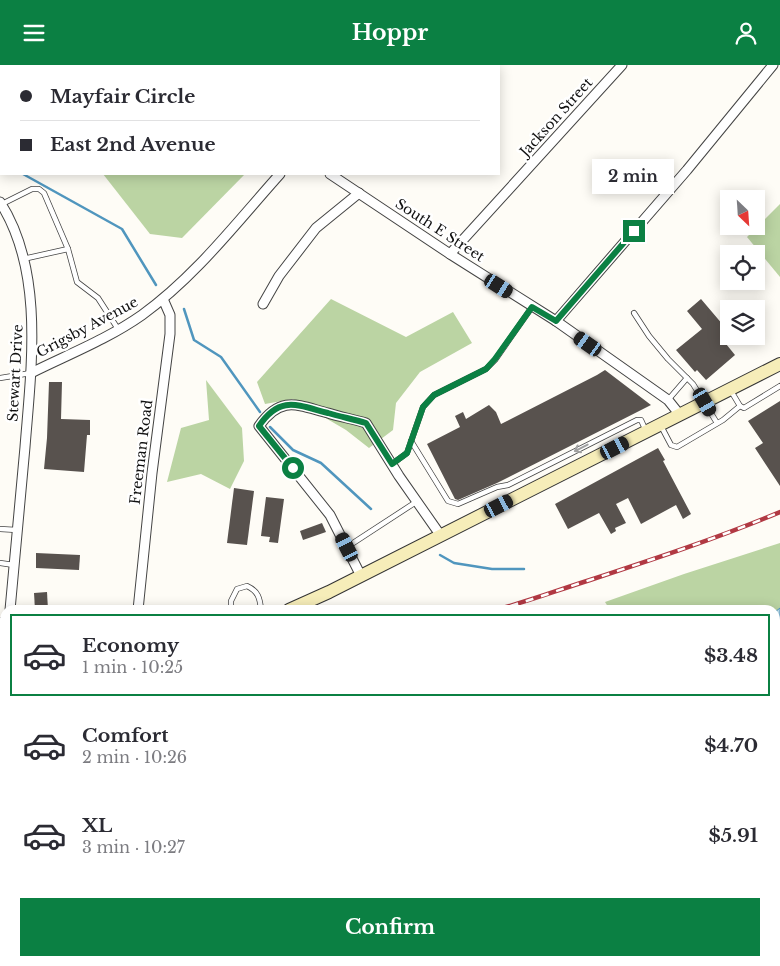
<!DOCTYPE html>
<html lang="en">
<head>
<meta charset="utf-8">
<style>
	:root { --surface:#fff; --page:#f7f7f7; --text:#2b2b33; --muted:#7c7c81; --line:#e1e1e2; --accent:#0b8043 }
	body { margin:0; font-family:"Libre Baskerville",serif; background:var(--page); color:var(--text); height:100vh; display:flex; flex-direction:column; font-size:19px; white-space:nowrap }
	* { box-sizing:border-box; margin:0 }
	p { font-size:16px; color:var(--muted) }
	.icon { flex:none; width:28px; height:28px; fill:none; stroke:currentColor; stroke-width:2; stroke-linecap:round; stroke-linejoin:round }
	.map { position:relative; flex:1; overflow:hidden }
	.details { position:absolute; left:0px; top:540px; width:780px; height:361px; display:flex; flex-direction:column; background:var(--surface); border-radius:15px 15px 0 0; box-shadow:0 2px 12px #0003 }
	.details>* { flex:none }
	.top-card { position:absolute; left:0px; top:0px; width:500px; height:110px; box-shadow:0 2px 12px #0003; display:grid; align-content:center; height:110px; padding:0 20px; background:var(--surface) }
	.needle { width:32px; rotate:155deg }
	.fabs { position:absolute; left:720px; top:125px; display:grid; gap:10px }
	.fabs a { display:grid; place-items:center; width:45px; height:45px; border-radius:0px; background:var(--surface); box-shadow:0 2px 12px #0003; font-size:25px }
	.end { position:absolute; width:22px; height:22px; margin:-11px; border:6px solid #0b8043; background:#fff; box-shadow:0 0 0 2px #fff }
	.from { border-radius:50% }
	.bubble { position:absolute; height:35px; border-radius:0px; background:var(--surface); box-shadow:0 2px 12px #0003; font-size:16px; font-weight:700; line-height:35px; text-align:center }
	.car { position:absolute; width:15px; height:30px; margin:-15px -8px; border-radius:6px; box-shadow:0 0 4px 1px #0007; background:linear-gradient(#222 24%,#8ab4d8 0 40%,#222 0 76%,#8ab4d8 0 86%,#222 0) }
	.top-card b { display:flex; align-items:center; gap:18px; height:48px; font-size:19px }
	.top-card b+b { border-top:1px solid var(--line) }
	.top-card i { width:12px; height:12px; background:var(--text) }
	ul { padding:9px 0 0; list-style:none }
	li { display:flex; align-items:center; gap:15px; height:82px; margin:0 10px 8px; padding:0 10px; border:2px solid transparent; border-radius:0px }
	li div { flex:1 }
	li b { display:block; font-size:19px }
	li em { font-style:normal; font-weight:700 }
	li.active { border-color:var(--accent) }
	li>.icon { width:45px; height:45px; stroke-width:1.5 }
	.action { display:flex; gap:10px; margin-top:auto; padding:10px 20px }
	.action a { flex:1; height:58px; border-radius:0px; background:var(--accent); color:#fff; font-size:20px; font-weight:700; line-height:58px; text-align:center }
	header { display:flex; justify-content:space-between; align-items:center; height:65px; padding:0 20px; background:var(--accent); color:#fff; font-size:22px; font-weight:700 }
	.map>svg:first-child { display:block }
</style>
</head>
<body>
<header><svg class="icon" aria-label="menu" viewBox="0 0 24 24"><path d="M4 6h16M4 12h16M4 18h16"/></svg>Hoppr<svg class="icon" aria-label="person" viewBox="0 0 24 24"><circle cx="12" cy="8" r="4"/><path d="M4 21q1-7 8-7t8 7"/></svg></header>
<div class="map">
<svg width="780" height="901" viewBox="0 0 780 901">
	<rect width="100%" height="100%" fill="#fefcf6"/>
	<g fill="#bbd4a3">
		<polygon points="103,109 245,109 182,173 150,169"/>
		<polygon points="780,139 780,212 747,172"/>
		<polygon points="331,234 406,272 453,247 472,278 420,307 396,338 393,365 369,383 346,365 293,334 265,339 257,317"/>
		<polygon points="206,315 242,363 244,396 230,424 201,409 167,417 181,363 209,355"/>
		<polygon points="780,478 780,560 775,565 775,545 610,545 605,537 684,509"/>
		<polygon points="0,774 5,777 5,847 0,846"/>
	</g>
	<polygon fill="#c0e0f0" stroke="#5096be" points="780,543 780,649 775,653 775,547"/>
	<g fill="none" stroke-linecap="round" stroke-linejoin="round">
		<g stroke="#5096be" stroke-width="2.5">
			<polyline points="0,88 1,89"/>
			<polyline points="23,109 122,164 156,220"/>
			<polyline points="184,244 194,275 221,292 260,347"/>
			<polyline points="270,362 293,385 321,398 371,444"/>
			<polyline points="440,490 454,498 492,504 524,504"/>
		</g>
	</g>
	<g fill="#58524e">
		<polygon points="701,234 729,267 722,274 735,290 706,315 697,305 695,307 676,285 702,264 687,246"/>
		<polygon points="605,305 651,340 497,418 458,435 455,434 427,379 460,362 455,351 463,347 466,354 489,340 496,347 501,359 597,310"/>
		<polygon points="49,317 62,317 61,354 90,355 90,370 87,370 84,407 44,404 47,373"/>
		<polygon points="780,336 780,421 755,383 763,378 748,356"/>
		<polygon points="658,383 665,395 663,396 691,449 683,454 676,440 641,459 628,433 616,439 626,458 615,463 616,466 611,469 599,448 568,464 555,439"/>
		<polygon points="234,423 254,426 247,480 227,478"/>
		<polygon points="266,432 284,434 278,478 269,477 270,472 261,471"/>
		<polygon points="322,458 326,467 303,475 300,466"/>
		<polygon points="36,488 80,490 79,505 36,503"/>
		<polygon points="47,527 48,545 35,545 34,528"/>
	</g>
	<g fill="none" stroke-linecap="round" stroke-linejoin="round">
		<defs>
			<g id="service">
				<polyline points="0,49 1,48"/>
				<polyline points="2,139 32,124 39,124 44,128 68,184 77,217 98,233 118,264"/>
				<polyline points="23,194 68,184"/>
				<polyline points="634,248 649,271 668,294 693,319 717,358"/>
				<polyline points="0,313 31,308"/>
				<polyline points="731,326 740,341 744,343 780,321"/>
				<polyline points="668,335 687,313"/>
				<polyline points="661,361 671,380 677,382 723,355 740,341"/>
				<polyline points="411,376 448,436 458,439 497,422 508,420 637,355 641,355 646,366"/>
				<polyline points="392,399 407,388 423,342 434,330 486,304 495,295 532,242"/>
				<polyline points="0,464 17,465"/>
				<polyline points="347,482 416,437"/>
				<polyline points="0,498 14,500"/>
				<path d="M231,545V536L237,524L247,521C258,526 260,533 261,545"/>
				<polyline points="0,555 5,555"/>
			</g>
			<g id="minor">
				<polyline points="161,0 163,1"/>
				<polyline points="208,1 209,0"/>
				<polyline points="375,1 376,0"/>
				<polyline points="330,109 450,189 556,256 668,335 680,350"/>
				<path d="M0,137C45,207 31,304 25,382C20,437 15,491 10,545"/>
				<polyline points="450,189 622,0"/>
				<polyline points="263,239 279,211 316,163 359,128"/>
				<polyline points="556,256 687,105 773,0"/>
				<path d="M31,308C67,290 108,274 142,250C196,211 236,158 280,109"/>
				<path d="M361,511L330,450L259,361C281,330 297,340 328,348C340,352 353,354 366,358L399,411L441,471"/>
				<polyline points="138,545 152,408 170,269 170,250 163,234"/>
				<polyline points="0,635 5,597"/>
				<polyline points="490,896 517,901"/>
				<polyline points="160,901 161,896"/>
			</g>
			<g id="tertiary">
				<polyline points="0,697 5,698"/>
				<polyline points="775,847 780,848"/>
				<polyline points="479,901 480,896"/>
			</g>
			<g id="secondary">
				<polyline points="289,545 329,527 780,299"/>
				<polyline points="0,583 5,582"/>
			</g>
		</defs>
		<use href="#service" stroke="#444" stroke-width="6"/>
		<use href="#minor" stroke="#444" stroke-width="11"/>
		<use href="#tertiary" stroke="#444" stroke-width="13"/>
		<use href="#secondary" stroke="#333" stroke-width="14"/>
		<use href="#service" stroke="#fff" stroke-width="4.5"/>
		<use href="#minor" stroke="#fff" stroke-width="9"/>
		<use href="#tertiary" stroke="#fff" stroke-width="11"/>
		<use href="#secondary" stroke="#f6edb9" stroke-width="12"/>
		<defs>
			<g id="rail">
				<path d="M495,545C527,537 558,525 590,515C654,494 718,473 780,447"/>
				<polyline points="0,631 5,631"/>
			</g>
		</defs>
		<use href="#rail" stroke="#b13943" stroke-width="4.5"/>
		<use href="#rail" stroke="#fff" stroke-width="2.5" stroke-dasharray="8" stroke-linecap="butt"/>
	</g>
	<defs><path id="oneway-shaft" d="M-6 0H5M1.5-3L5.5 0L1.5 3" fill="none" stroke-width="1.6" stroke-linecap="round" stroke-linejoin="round" transform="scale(1.25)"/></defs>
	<use stroke="#a0a0a0" href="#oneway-shaft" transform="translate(581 383) rotate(153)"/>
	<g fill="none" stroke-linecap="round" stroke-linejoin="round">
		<path stroke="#0b8043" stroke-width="6" d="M293,403L259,361C280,330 297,340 328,348C341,352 353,354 366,358L392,399L407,388L423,342L434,330L486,304L495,294L532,242L556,256L634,166"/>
	</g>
	<g text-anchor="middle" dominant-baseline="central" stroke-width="5" stroke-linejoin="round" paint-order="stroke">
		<g font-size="14" fill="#111" stroke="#fff">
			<text transform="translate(556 52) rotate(-48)">Jackson Street</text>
			<text transform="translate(440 165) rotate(33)">South E Street</text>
			<text transform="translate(87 262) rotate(-28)">Grigsby Avenue</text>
			<text transform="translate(15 308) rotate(-87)">Stewart Drive</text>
			<text transform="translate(141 387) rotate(-83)">Freeman Road</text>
		</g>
	</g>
</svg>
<div class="fabs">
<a><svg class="needle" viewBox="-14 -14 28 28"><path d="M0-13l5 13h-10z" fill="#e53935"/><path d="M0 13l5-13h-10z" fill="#7c7c81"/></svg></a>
<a><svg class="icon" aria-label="locate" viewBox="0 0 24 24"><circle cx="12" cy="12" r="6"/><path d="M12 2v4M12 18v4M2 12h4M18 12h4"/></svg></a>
<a><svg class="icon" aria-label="layers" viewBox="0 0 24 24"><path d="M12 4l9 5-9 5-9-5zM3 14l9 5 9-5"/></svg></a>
</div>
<i class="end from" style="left:293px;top:403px"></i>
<i class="end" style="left:634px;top:166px"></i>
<div class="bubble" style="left:592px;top:94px;width:82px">2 min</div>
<i class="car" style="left:499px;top:221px;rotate:122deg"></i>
<i class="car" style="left:588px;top:279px;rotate:305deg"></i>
<i class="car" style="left:705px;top:337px;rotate:150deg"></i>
<i class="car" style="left:615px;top:383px;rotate:63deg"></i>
<i class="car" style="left:499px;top:441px;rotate:63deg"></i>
<i class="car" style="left:347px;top:482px;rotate:333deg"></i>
<div class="top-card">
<b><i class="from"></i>Mayfair Circle</b>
<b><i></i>East 2nd Avenue</b>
</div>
<section class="details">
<ul>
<li class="active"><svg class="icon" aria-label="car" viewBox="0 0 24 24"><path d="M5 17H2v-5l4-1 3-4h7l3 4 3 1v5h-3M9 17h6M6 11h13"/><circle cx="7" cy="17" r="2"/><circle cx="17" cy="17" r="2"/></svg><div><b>Economy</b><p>1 min · 10:25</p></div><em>$3.48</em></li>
<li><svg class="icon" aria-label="car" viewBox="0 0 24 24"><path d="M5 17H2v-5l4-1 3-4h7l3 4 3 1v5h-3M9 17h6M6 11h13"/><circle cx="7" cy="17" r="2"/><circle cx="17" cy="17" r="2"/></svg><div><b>Comfort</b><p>2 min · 10:26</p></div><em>$4.70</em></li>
<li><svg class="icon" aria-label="car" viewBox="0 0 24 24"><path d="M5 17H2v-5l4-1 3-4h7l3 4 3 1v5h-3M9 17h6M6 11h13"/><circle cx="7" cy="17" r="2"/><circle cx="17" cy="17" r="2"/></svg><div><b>XL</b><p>3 min · 10:27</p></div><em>$5.91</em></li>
</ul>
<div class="action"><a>Confirm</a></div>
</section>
</div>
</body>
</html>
